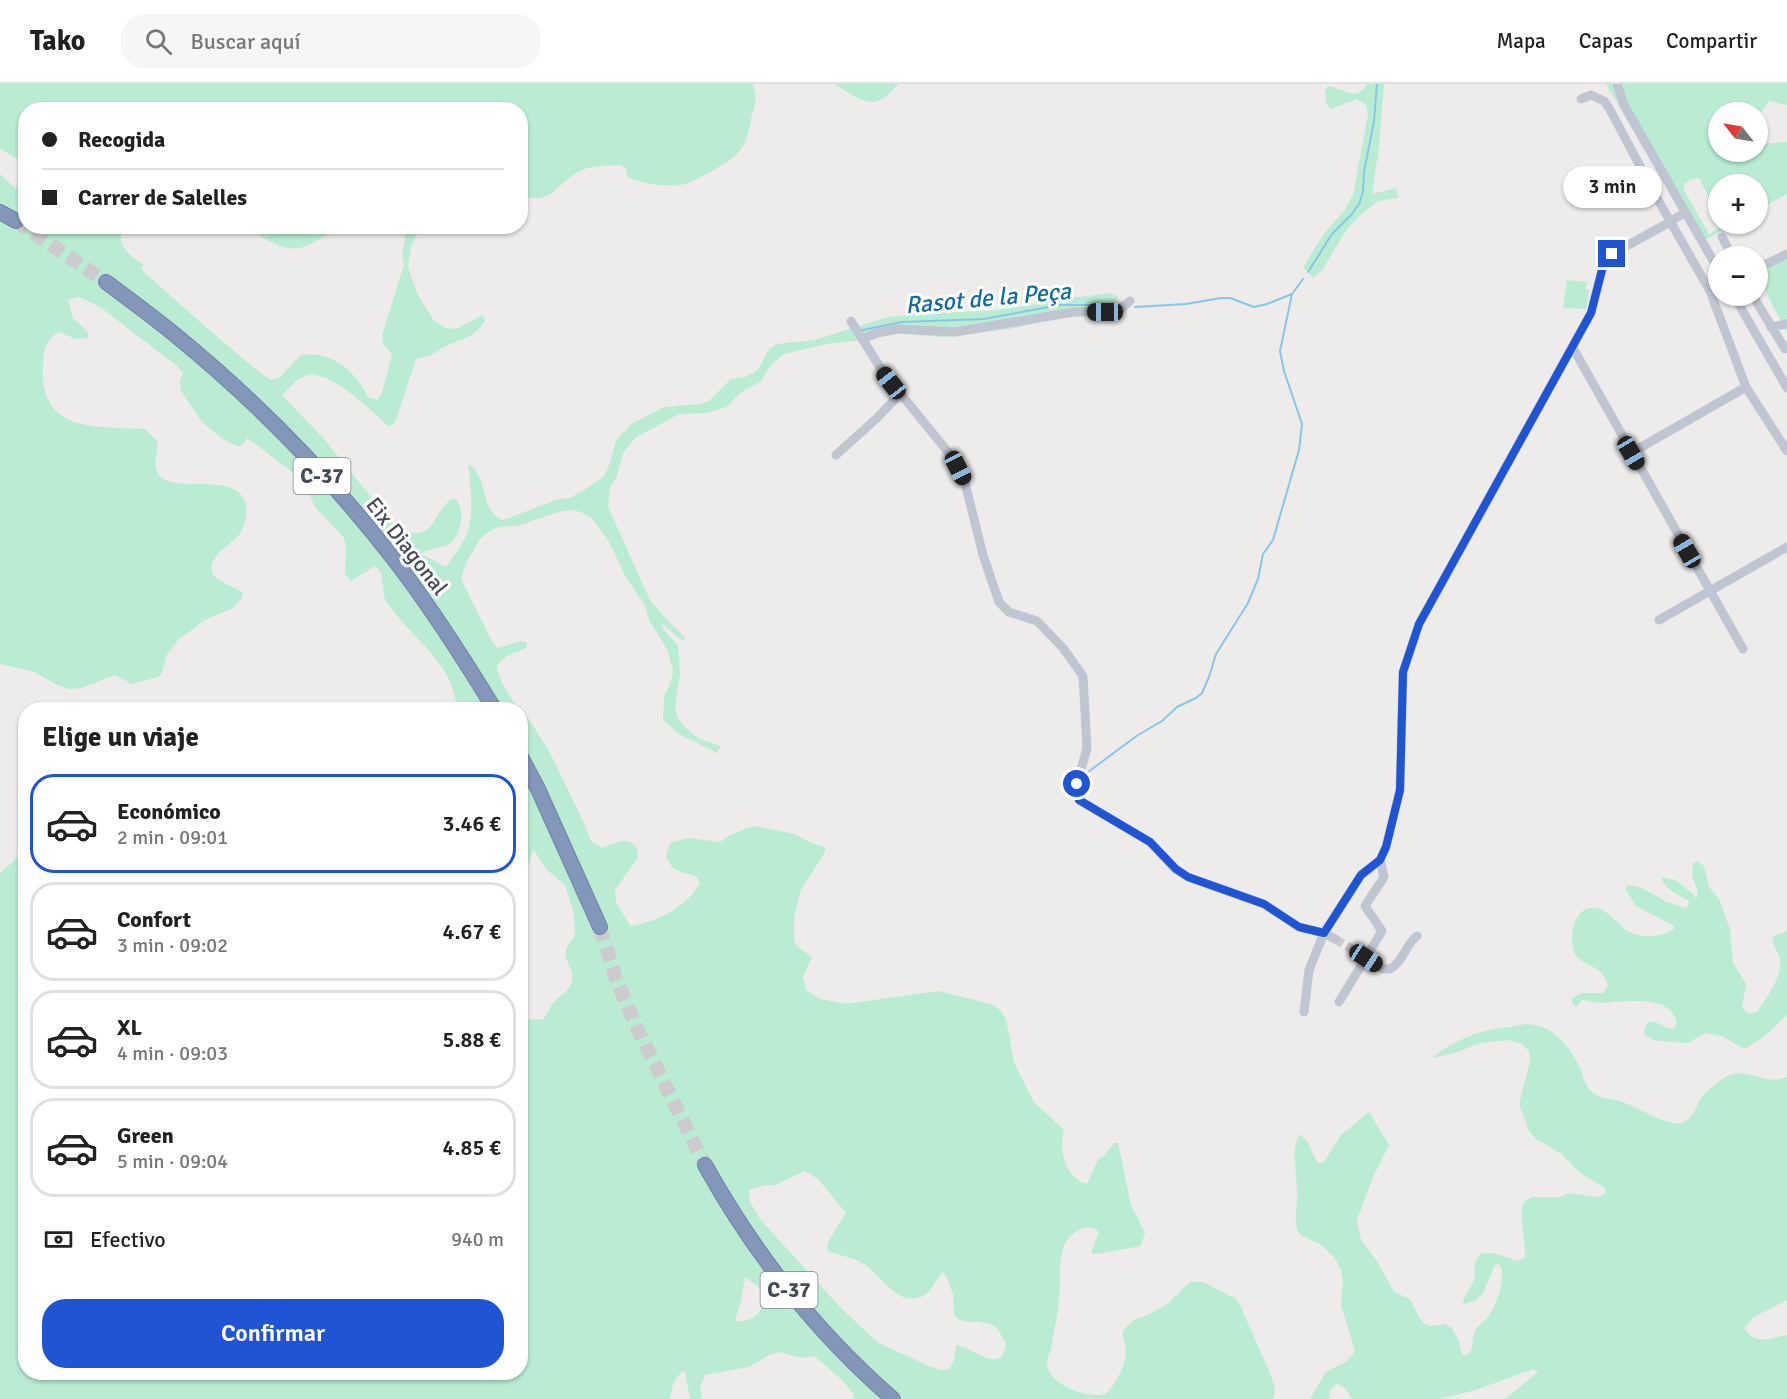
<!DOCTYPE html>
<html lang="es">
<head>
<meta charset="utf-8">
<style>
	:root { --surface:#fff; --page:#f6f6f6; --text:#222; --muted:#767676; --line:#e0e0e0; --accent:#1f54d4 }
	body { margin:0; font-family:Signika,sans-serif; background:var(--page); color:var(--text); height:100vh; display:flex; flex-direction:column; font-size:22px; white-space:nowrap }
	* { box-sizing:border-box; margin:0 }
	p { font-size:20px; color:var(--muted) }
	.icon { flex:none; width:33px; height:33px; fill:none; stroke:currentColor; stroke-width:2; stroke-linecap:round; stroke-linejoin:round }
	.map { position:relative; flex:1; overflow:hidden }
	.side { position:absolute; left:18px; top:618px; width:510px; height:678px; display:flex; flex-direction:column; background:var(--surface); border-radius:24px; box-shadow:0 2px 4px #0004 }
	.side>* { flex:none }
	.hud { position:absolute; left:18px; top:18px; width:510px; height:132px; border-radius:24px; box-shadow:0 2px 4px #0004; display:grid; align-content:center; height:132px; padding:0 24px; background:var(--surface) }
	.needle { width:39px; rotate:301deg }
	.tools { position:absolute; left:1708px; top:18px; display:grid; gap:12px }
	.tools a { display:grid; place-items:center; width:60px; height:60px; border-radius:50%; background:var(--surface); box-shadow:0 2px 4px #0004; font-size:30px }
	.end { position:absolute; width:27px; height:27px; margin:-14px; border:8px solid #1f54d4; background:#fff; box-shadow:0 0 0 3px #fff }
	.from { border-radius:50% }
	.bubble { position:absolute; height:42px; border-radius:21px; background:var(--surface); box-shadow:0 2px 4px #0004; font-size:20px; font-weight:600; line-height:42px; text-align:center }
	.car { position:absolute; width:18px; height:36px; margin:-18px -9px; border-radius:8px; box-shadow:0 0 4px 2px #0007; background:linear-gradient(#222 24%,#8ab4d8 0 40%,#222 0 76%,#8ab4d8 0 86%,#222 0) }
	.hud b { display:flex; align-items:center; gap:21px; height:57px; font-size:22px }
	.hud b+b { border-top:2px solid var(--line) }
	.hud i { width:15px; height:15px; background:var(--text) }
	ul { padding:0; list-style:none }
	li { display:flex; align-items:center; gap:18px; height:99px; margin:0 12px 9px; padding:0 12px; border:3px solid var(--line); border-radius:24px }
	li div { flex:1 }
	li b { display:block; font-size:22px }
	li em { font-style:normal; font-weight:600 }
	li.selected { border-color:var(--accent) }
	li>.icon { width:54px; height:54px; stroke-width:1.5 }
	h2 { padding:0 24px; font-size:27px; line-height:72px }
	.pay { display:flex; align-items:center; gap:15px; height:66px; padding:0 24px; font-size:22px }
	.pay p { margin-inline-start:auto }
	.cta { display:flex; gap:12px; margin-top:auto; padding:12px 24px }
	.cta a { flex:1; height:69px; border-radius:24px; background:var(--accent); color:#fff; font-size:24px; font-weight:600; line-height:69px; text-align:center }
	header { display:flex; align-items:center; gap:36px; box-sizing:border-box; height:84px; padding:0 30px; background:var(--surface); border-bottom:2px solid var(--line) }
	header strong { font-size:28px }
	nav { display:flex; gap:33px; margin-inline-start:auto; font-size:21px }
	.search { width:420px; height:54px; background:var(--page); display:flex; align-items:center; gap:15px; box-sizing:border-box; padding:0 21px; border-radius:24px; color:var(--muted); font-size:22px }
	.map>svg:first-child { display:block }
</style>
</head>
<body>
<header>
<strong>Tako</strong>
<div class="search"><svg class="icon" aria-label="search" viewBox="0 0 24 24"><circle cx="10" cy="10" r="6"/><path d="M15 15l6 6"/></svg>Buscar aquí</div>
<nav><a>Mapa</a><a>Capas</a><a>Compartir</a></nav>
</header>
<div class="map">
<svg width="1787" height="1315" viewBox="0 0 1787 1315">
	<rect width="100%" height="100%" fill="#eeeceb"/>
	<g fill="#baecd4" fill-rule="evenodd">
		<path d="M0,0H752C758,11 755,20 752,31C749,44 747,61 737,70C729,78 696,97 685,100C672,104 637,100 627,92L626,85L620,81C607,82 590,81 578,88C554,102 553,121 521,112L520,26H26V142L125,143C112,159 132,173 144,181L141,184L144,188L200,238L259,288L271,296L280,293L301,271C333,267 354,286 368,313L377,316L382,309L392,270L383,260L382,251L404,181L402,171L407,143H420L411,163L408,183L417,209L434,237L446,244L456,245L481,232L484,233L485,236L480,244L470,252L446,262L429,272L416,275L397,333L393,341L388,342C373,328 330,286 307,291C297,294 289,305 282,311L324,355L395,442C435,462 429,434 451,415H456C465,426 462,452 449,460C440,465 429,464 421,470L446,483C454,471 464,459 468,446C473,434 471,393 468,380C489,392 479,426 502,436L506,435L558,415L569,414L583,407L604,392L610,379L616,356L633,339L664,323L700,320L709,317L731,295L745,293L758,286L769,265L777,260L814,256L888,233L928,229L988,227L1039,220L1064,213H1082L1110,209L1118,213L1108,229L1100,234L1081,232L1057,234L1015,244L957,252L942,253L890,249L873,255L827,260L784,270L773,279L760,298L740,309L726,323L707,329L679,330L635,354L623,369L617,392L610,404L608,423L650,516L669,538L685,553L684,557L682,556L661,539L663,545L678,561L680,591L675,622L677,632L683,641L694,651L702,656L721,662L717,669L679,650L663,636L664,612L671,599L673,585L667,565L650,538L644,520L625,492L609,458L593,435L581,428L572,426L558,428L518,442L500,443L491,446L480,455L466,479L461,495L492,557L497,564L521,557L527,559L526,564L507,572L497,581C498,597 511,614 520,626L459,625C454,613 453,601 446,590C430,562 402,543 385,515C381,504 386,489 375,482L351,497L345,490L346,463L344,454L315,423L307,406L299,395L286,383L247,354L242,362H237L221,354L202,338L181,307L180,297L183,289L177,282L100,223L79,213L68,216L73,234L87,247L89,254L76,255L59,248C48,253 43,267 43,279C38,350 95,342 145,345L158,358C158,366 154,377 156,385C163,413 226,388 242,412C250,422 246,441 239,451C231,461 205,473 213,490C216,497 236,503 243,509L241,515L233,524L205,536L178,556L166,572L162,589L158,593L132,600L115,591L82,604L70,605L57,601L34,588L0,580V90L16,105L22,86L18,75L0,65Z"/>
		<path d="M834,0H899C893,5 887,13 880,16C864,23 847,7 834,0Z"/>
		<path d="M1367,0H1384L1379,63L1372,110L1396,104L1398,114L1378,117L1358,133L1345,148L1323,185L1313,194L1303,183L1325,148L1344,127L1353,111L1368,31L1366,21L1357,15L1331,25L1327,21L1325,6L1328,2C1343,4 1356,19 1367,0Z"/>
		<polygon points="1606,0 1787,0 1787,21 1769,17 1758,34 1758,28 1744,28 1744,23 1720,22 1717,70 1722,68 1758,68 1758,60 1787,58 1787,110 1758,126 1758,100 1719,100 1719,133 1699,94 1692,95 1684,100 1684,106 1709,150 1723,142 1722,140 1735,140 1699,159"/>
		<path d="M254,143V142L340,143C313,157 303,174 271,158C263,154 257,151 254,143Z"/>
		<polygon points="1787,173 1787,249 1758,193 1758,186"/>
		<polygon points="1567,196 1588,198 1585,205 1589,205 1586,225 1563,224"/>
		<path d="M520,626L532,640L550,669L583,737L591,757L602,764L624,756L632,759L638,766L637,775L615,806L616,819L631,842C658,837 686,824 700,799C694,783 675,797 666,772L670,759L687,754L720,758L730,751L753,742L795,750L805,756L825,764V768L801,806L794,833V857L798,863L812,873L803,893L806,906L820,915L845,920L939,907L991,920L1000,926L1006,935L1014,978L1034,1018L1064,1046C1059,1066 1064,1093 1087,1100L1098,1076L1104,1072L1114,1059H1118L1131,1121L1145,1149L1141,1161L1136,1163L1095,1170L1091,1169L1099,1148C1087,1136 1068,1150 1063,1164C1058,1180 1061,1198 1059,1215C1058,1232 1053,1249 1051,1266C1033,1295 1081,1315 1105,1310C1112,1305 1118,1294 1121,1287C1127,1275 1127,1263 1122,1250L1125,1244L1135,1235L1143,1233L1166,1221L1190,1198H1203L1236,1215L1240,1221L1270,1289L1275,1305L1273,1315H853L854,1311L841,1295L814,1272L802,1274L779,1268L769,1271L749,1283L705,1291L700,1303L702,1315H690L685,1287C673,1292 672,1304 670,1315H0V789L16,775L25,763L26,1288H520L521,936L543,935C548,930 549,924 553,919C559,912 571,906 572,897C575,879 554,874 575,852L574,829L565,801L547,786L533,765L529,778L520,790ZM805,1087L818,1095L846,1129L829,1156L827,1163L829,1167C840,1172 853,1173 864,1180C883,1192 898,1226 925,1211C933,1206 935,1195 942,1189L945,1190L953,1210L954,1231C965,1244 983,1233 995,1243C1000,1247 1003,1255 1006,1260C1001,1292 975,1264 956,1261L954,1277L949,1285L941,1286L931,1283L877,1258L839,1222L760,1135L750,1118L749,1106L761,1102L775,1101ZM745,1193L761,1205L765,1216C760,1232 751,1238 735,1237L741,1217Z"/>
		<path d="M1697,777L1704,782L1709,803L1719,815L1730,845L1733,879L1746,900L1742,924L1749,930L1758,927C1767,912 1783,893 1780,874C1778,868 1774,863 1772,856L1774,852L1787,847V931L1767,950L1747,964H1743L1721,952L1705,949L1688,959H1683L1653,956L1645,951L1644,946L1648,938C1658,935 1664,946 1674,945C1677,940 1677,937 1674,931C1662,911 1621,918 1601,919C1594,919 1589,916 1582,916L1576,923L1572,919V915L1581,909H1604L1608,901C1602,881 1589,884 1578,874C1568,864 1571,835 1583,827C1600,816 1614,836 1626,846C1639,855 1663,854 1675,844L1672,841L1636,822L1625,805L1628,801L1642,804L1667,818L1685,824L1688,822L1689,817C1679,811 1664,805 1661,793L1675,796L1698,814L1697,805L1692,792L1693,779Z"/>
		<path d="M1526,940C1552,940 1569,961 1580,984C1583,992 1585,1002 1592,1008C1600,1016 1612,1014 1622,1018C1635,1022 1669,1043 1682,1039C1695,1034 1696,1019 1704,1010C1707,1007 1725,992 1729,991C1751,984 1764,1002 1787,993V1216L1754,1233L1744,1244C1755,1262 1770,1254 1787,1251V1315H1505L1538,1288L1533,1285L1476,1306L1438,1315H1352L1346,1305L1338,1300C1331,1302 1329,1308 1329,1315H1310L1326,1288L1347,1277L1355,1267L1341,1221L1343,1195L1341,1186L1334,1173L1320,1160L1300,1151C1291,1136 1299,1120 1297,1103C1296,1085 1291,1068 1299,1051C1312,1056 1310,1071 1319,1079L1324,1078L1341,1051L1369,1028L1389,1061L1374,1091L1357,1136L1361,1156L1377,1177L1394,1208L1410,1215L1419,1233L1425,1240L1431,1242L1444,1240L1452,1244L1459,1257L1462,1270L1466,1272C1475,1267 1471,1256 1475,1247C1478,1241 1484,1238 1488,1233C1496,1221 1508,1192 1499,1180L1495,1181L1483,1209L1476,1216L1463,1221C1463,1212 1469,1206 1473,1198C1477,1188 1470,1185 1480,1170C1495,1166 1503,1173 1517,1177L1525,1174C1526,1158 1518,1130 1524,1118L1532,1113H1561L1568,1109L1598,1113L1605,1110L1606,1105L1579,1088L1561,1070L1535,1054L1529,1047L1519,1020L1530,978L1529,967L1522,960L1508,956L1480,959L1458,968L1434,974C1438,968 1446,964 1453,960C1482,944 1495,946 1526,940Z"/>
	</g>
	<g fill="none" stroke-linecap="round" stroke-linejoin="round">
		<g stroke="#88c6e7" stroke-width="2">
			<polyline points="1308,188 1332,150 1351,131 1359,120 1363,108 1364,88 1374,37 1377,0"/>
			<polyline points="1135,223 1186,220 1221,214 1230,214 1254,223 1267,220 1292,210"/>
			<polyline points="863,246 902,238 984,235 1060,221 1116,221"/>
			<polyline points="1083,712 1084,697 1088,688 1138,651 1162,637 1177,623 1196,614 1202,609 1209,593 1216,570 1248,519 1258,495 1263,470 1273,456 1299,366 1302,340 1284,287 1280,267 1292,210 1303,195"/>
		</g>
		<polyline stroke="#ccccce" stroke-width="9" stroke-dasharray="9 4.5" stroke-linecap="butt" points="1335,855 1365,873"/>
		<g stroke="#ccccce" stroke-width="14" stroke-dasharray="14 7" stroke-linecap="butt">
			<polyline points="16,137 106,198"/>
			<polyline points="600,843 616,895 636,942 705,1081"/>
		</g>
		<defs>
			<g id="highway">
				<polyline points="0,128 16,137"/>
				<path d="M106,198C129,215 152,232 174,250C255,316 333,396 396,478C432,525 464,575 495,626"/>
				<polyline points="520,671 538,705 600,843"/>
				<path d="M705,1081C754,1169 818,1250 893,1315"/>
			</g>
		</defs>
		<use href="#highway" stroke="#6f81a5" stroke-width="16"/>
		<g stroke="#bfc5d1" stroke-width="9">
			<polyline points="1617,0 1624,21 1719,187"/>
			<polyline points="1581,15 1591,11 1604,17 1609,24 1662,123 1710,207 1746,303 1787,367"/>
			<polyline points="1722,153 1732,172"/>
			<polyline points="1758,184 1787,170"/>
			<polyline points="1734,212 1787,304"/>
			<polyline points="1753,212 1785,265"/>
			<polyline points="851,237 883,288 952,373 964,395 983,471 999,518 1009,528 1037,537 1063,564 1083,592 1087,664 1077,700 1079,716 1150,758 1175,785 1188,793 1264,820 1299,843 1324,849 1335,855"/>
			<polyline points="1771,243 1787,240"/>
			<polyline points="863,255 877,249 898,245 955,248 1074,228 1118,227 1130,217"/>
			<polyline points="1573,264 1743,565"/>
			<polyline points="1631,369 1746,303"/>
			<polyline points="836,371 877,334 900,310"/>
			<polyline points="1659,536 1787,463"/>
			<path d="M1365,873L1383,885H1390C1404,877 1405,861 1417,852"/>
			<polyline points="1339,918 1382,847 1365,822 1384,793 1380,776"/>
			<polyline points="1304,928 1309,886 1324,849 1361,791 1380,776 1386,763 1400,706 1403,588 1419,540 1591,229 1604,178 1612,170 1670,138 1685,128"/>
		</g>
		<use href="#highway" stroke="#8496b9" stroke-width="14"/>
	</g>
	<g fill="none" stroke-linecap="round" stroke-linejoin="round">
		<polyline stroke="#1f54d4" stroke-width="8" points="1077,700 1079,716 1150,758 1176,785 1188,793 1264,820 1299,843 1324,849 1361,791 1380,776 1386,763 1400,706 1403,588 1419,540 1591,229 1604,178 1612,170"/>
	</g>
	<g text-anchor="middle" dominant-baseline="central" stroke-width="6" stroke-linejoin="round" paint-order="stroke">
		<g fill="#fff" stroke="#7d828a" stroke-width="1.5">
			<rect x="293.5" y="374" width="57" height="36" rx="4.5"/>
			<rect x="760.5" y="1188" width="57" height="36" rx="4.5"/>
		</g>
		<g font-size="21" font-weight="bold" fill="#454c58">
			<text x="322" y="392">C-37</text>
			<text x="789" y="1206">C-37</text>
		</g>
		<g font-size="22" fill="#454c58" stroke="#fff">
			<text transform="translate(407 462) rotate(52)">Eix Diagonal</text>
		</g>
		<g font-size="24" font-style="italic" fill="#116c9e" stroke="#fff">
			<text transform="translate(988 214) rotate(-5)">Rasot de la Peça</text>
		</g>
	</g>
</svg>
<div class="tools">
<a><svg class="needle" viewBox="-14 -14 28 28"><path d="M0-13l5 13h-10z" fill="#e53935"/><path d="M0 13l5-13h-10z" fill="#767676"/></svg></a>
<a>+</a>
<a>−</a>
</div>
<i class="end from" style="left:1077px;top:700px"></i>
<i class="end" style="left:1612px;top:170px"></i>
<div class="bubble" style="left:1563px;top:82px;width:99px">3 min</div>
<i class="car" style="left:1105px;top:228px;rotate:270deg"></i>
<i class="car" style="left:891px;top:299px;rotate:322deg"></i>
<i class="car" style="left:1631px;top:369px;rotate:150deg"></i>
<i class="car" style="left:958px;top:384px;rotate:153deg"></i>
<i class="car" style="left:1687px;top:467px;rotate:330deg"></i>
<i class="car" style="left:1366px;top:874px;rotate:123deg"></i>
<div class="hud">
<b><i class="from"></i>Recogida</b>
<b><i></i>Carrer de Salelles</b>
</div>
<section class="side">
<h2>Elige un viaje</h2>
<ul>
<li class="selected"><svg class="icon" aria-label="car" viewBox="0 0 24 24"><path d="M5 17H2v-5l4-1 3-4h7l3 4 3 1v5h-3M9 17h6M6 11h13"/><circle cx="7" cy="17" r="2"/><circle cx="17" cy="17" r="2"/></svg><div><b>Económico</b><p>2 min · 09:01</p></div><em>3.46 €</em></li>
<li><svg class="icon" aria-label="car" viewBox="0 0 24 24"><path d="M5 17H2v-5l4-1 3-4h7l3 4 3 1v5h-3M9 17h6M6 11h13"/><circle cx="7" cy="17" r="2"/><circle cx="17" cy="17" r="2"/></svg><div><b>Confort</b><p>3 min · 09:02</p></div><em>4.67 €</em></li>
<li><svg class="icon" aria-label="car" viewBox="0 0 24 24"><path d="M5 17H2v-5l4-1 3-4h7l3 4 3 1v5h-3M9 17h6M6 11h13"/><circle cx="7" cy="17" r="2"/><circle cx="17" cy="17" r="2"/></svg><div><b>XL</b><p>4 min · 09:03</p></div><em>5.88 €</em></li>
<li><svg class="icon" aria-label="car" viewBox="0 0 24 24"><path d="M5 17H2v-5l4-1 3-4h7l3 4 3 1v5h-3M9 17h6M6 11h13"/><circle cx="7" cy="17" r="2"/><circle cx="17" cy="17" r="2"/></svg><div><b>Green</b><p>5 min · 09:04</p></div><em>4.85 €</em></li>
</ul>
<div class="pay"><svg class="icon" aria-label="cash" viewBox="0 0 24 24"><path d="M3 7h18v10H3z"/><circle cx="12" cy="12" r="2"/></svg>Efectivo<p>940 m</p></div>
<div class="cta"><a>Confirmar</a></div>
</section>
</div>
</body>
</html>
